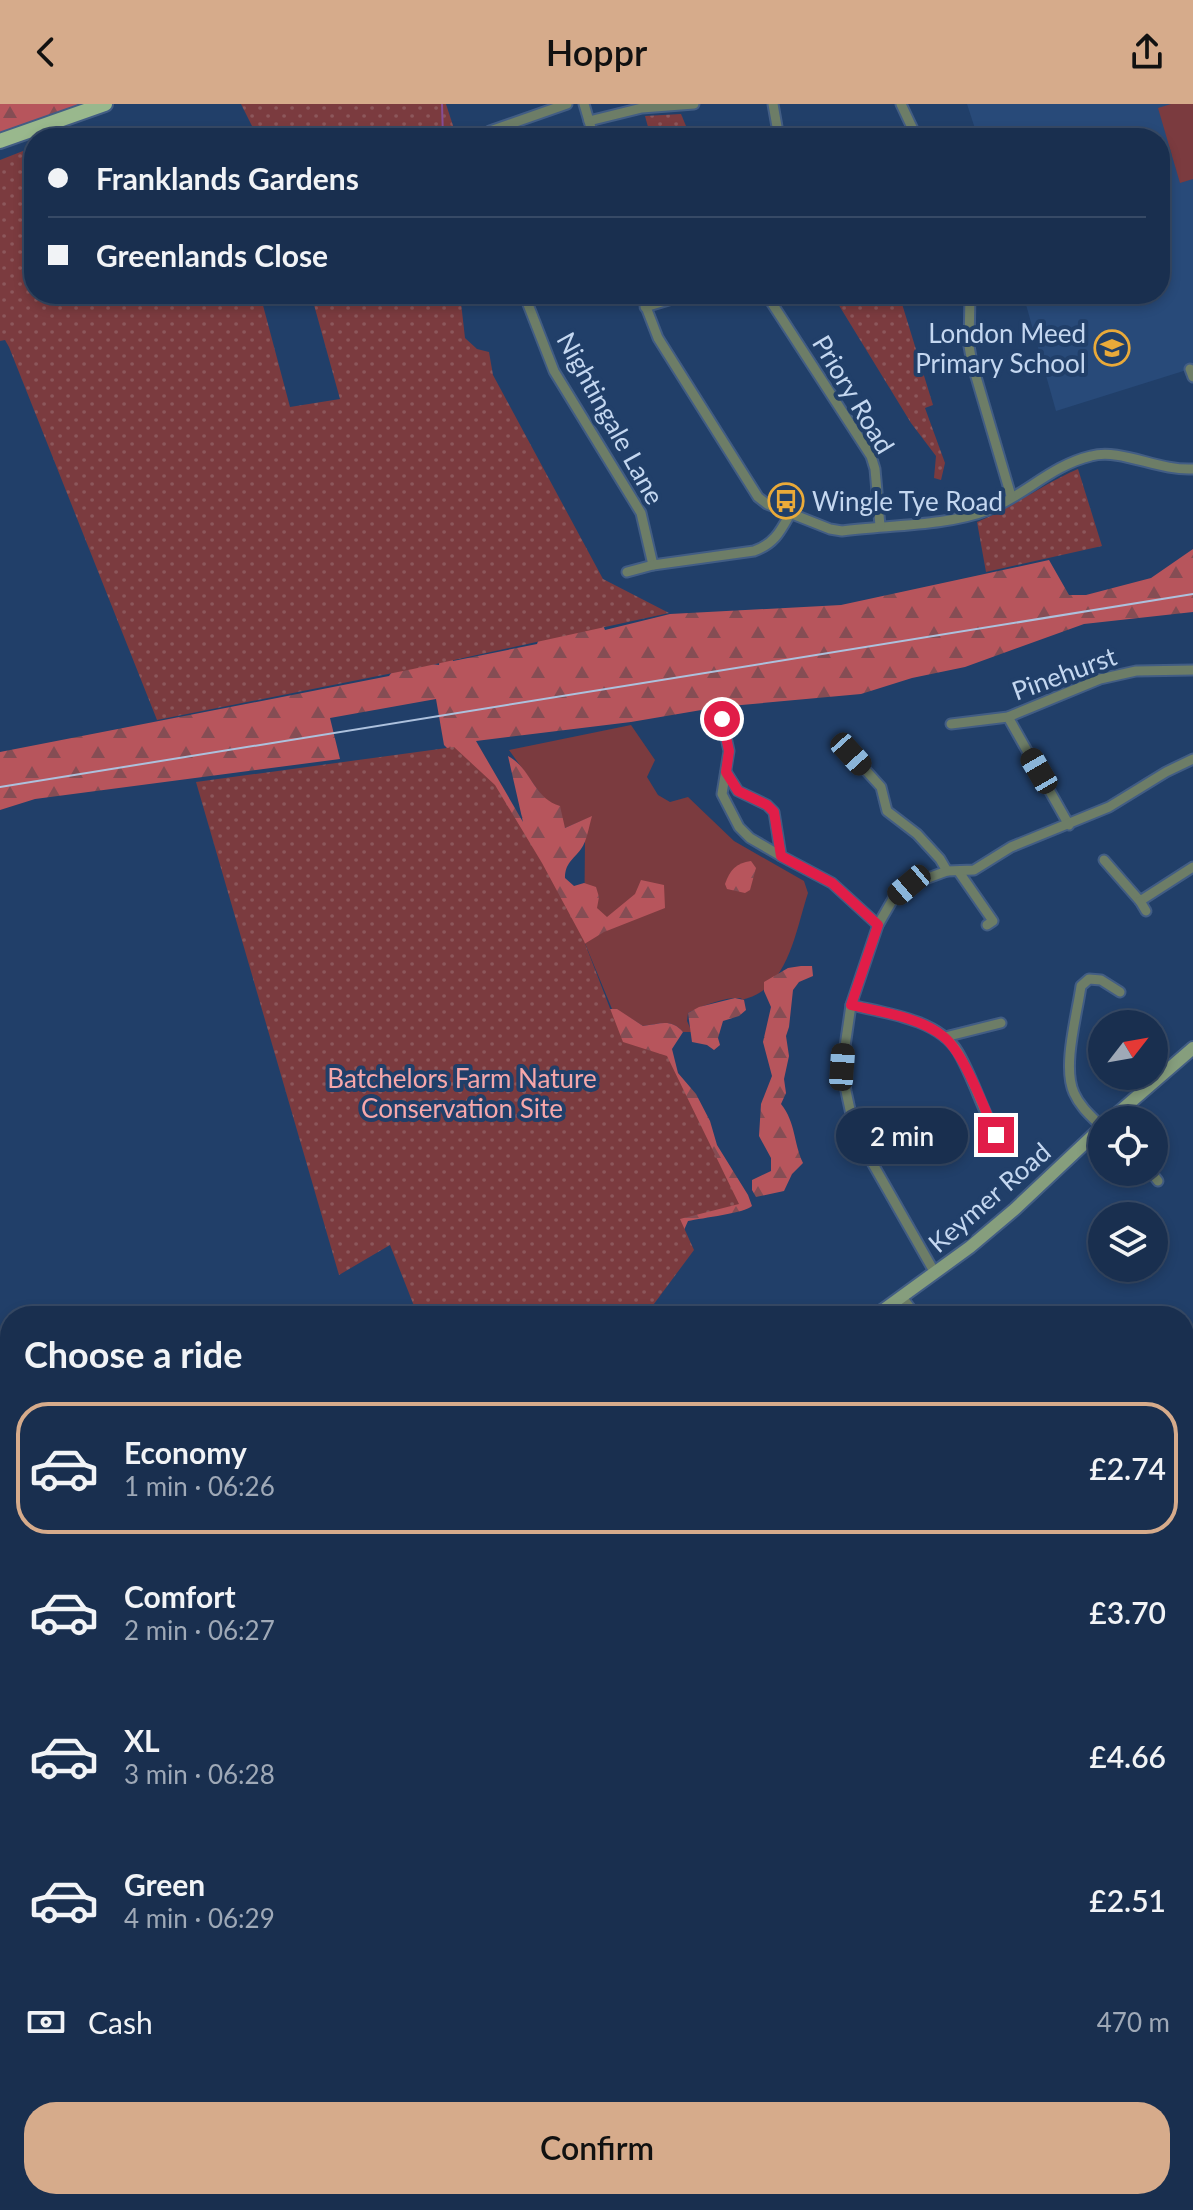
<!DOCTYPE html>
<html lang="en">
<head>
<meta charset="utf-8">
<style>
	:root { --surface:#192f4f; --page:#263b59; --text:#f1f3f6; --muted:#9fa9b7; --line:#374a66; --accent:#d6ab8b }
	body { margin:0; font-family:Lato,sans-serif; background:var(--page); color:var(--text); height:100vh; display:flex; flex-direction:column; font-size:30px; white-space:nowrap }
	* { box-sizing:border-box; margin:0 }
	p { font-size:26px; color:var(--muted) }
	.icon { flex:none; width:44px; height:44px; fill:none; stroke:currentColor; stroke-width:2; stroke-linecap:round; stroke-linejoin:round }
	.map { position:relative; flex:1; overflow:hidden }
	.details { position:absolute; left:0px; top:1202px; width:1194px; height:904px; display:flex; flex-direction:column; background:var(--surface); border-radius:32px 32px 0 0; box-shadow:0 4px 12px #0003,0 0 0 2px var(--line) }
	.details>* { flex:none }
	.top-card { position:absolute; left:24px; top:24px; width:1146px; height:176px; border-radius:32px; box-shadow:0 4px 12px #0003,0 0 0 2px var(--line); display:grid; align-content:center; height:176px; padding:0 24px; background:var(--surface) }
	.needle { width:52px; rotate:59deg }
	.controls { position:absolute; left:1088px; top:906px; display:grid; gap:16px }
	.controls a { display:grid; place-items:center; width:80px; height:80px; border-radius:50%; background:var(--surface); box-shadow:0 4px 12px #0003,0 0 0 2px var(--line); font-size:40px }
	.end { position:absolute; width:36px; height:36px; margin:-18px; border:10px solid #e11d48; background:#fff; box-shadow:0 0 0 4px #fff }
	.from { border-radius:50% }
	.bubble { position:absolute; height:56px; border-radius:28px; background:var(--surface); box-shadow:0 4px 12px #0003,0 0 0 2px var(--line); font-size:26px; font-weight:600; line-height:56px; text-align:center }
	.car { position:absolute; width:24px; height:48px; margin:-24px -12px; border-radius:10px; box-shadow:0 0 6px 2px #0007; background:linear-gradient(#222 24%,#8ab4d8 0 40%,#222 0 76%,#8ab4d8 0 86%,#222 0) }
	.top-card b { display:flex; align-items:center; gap:28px; height:76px; font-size:30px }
	.top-card b+b { border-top:2px solid var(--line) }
	.top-card i { width:20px; height:20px; background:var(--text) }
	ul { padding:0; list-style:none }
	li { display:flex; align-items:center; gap:24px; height:132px; margin:0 16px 12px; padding:0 8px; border:4px solid transparent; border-radius:32px }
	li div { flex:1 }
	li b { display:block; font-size:30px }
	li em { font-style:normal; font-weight:600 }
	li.active { border-color:var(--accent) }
	li>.icon { width:72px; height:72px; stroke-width:1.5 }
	h2 { padding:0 24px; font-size:36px; line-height:96px }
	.pay { display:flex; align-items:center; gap:20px; height:88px; padding:0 24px; font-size:30px }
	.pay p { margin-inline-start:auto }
	.action { display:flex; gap:16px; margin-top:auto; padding:16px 24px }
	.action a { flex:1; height:92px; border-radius:32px; background:var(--accent); color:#111; font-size:32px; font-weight:600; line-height:92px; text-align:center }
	header { display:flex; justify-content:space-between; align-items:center; height:104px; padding:0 24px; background:var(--accent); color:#111; font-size:36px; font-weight:600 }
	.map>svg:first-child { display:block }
</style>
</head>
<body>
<header><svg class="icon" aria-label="back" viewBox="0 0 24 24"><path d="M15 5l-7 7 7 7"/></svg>Hoppr<svg class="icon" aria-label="share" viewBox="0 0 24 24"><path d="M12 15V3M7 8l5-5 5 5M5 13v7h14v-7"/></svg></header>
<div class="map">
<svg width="1193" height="2106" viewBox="0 0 1193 2106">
	<defs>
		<pattern id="forest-firs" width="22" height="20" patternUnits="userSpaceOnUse" patternTransform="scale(2)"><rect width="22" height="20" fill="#b7555c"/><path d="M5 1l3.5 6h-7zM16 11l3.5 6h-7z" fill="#854d54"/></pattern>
		<pattern id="park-dots" width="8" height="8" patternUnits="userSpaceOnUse" patternTransform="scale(2)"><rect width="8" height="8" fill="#7b3b3f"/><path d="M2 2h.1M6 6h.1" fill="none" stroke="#8c575b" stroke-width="1.8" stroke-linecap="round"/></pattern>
	</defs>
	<rect width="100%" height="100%" fill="#213f69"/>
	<polygon fill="#284a79" points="967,0 1193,0 1193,264 1056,307 1023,190 1160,190 1160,34 978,34"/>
	<g fill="#7b3b3f">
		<polygon points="1171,0 1193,0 1193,75 1180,79 1158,4"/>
		<path d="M631,621L655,656L647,673L658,691L670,698L688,693L734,737L804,777L808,789C796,825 789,881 748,894C736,898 748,894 736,894C723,894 699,903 688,909L687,917L692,928H683C671,914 660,920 643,922L617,906L612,905L584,837L585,735L591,713L565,724L509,646Z"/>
	</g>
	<g fill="url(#forest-firs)">
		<polygon points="0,0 80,0 0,29"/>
		<path d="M1193,445V508L1084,520L965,563L912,574L861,590L719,603L631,618L476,637L523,718L508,652C532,665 533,694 560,702L565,724L592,712C589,722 587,737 581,745C573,756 565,759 565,774L574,782L584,779L596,783L599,793L597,804L607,813L635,790L641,776L664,781L665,804L604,828L581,842L452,649L444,641L436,595L330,614L340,655L35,695L0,706V648L389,572L401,556L439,561L441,541L448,531L453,557L537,540L548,511L591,493L605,526L670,510L841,501L1049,456L1069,491H1086L1151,474Z"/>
		<path d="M751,757L756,764L750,786L745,789L727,785L725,780C730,766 736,759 751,757Z"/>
		<path d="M801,862H812L813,872L799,878L793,886L789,923L786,932L789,952L784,975L786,989L781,1000C796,1019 793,1037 803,1059L792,1070L784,1087L756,1093L752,1086V1076L771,1067V1054L759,1032L761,1000L772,972L763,938L771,903L764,887V878L788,864Z"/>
		<polygon points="735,894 744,896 746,906 739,912 723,917 718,934 720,941 714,946 707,941 692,938 688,909 699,903"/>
		<path d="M601,905H617L643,922C660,920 671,914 683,928L672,945L678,969L696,990L710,1017L717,1041L748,1091L752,1102C745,1109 702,1114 688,1117L677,1142Z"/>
		<polygon points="10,1593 10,1724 0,1725 0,1598"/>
		<polygon points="1193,2071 1193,2106 1101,2106 1098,2098 1184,2096 1184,2074"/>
		<polygon points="849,2096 1040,2096 1082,2103 1084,2106 852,2106"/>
	</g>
	<g fill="url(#park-dots)">
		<polygon points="241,0 446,0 457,34 258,34"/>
		<polygon points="681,10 691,34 651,34 645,12"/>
		<polygon points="23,47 34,76 34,190 260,190 290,303 340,295 311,190 460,190 465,234 477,245 489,248 493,271 603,475 669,509 413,565 157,616 9,243 5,236 0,237 0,56"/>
		<polygon points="832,190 899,190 933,301 925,304 945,359 941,376 934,374 936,352 911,319"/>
		<path d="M1078,365L1102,442L986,468L977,418C1012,404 1043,380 1078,365Z"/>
		<polygon points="454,643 495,681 542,759 584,837 623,938 667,952 739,1100 680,1115 694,1146 645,1212 418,1212 390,1141 339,1171 196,678"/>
	</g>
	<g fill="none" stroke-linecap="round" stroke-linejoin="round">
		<g stroke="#854d97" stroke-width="2">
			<polyline points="442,0 443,34"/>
			<polyline points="1184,1529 1193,1536"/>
			<polyline points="1184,1899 1193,1906"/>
		</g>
		<defs>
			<g id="street">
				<polyline points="584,0 594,34"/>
				<polyline points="773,0 779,34"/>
				<polyline points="901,0 917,34"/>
				<polyline points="589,17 642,4 694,0"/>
				<polyline points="491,34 490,27 567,0"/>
				<polyline points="524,190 554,267 641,409 653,461"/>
				<path d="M641,190L658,234L758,393L767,400L830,425L842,427C886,421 948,422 988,406C1024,392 1052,361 1091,352C1121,344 1158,367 1193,365"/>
				<polyline points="766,190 871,352 875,365 880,422"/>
				<polyline points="970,190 969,242 972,259 1011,392"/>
				<polyline points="645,203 689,190"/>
				<polyline points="1190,265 1193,273"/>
				<path d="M627,468L653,461L754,447C774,440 780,428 790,410"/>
				<polyline points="1008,613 1069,721"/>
				<polyline points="722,615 729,647 722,690 739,723 750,734 781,752"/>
				<polyline points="951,620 1008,613 1100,575 1136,567 1193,566"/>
				<polyline points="851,650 881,683 887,707 917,730 940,755 947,767"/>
				<polyline points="726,668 738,687 767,701 774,708 781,752 832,779 878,821"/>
				<polyline points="1104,756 1140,797 1193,763"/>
				<polyline points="959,768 993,817 987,821"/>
				<polyline points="1140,797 1146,807"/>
				<path d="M851,901C885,909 938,915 958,948C975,977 983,1010 1001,1039"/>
				<polyline points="945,933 1001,919"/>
				<path d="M1102,1023C1092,1013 1080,1003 1074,989C1062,963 1077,911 1081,882L1089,875L1101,876L1120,888"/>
				<polyline points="1151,1068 1158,1077"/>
				<polyline points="935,1169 865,1046 852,1015 846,987 842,963 851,901 878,821 893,795 909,781 947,767 974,766 1011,743 1109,703 1166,668 1193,655"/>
				<polyline points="902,1193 916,1212"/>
				<polyline points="1184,1342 1193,1358"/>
				<polyline points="1184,1384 1193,1379"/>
				<polyline points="1184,1638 1193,1635"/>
			</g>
			<g id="secondary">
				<polyline points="1110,1016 1193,944"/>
				<polyline points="875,1212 970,1143 1015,1105 1102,1023"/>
				<polyline points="0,1743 10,1740"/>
			</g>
			<polyline id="primary" points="0,37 105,0"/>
		</defs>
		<use href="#street" stroke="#425d84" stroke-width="13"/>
		<use href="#secondary" stroke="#425d84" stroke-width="16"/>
		<use href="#primary" stroke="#425d84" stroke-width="18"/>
		<use href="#street" stroke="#6d7d67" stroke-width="9"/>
		<use href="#secondary" stroke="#869e7d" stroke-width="12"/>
		<use href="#primary" stroke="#99b88d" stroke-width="14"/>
		<polyline stroke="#adc1dd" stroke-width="2" points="0,683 1193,490"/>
	</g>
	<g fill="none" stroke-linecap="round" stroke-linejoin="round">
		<path stroke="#e11d48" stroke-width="10" d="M722,615L729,647L726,668L738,687L767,701L774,708L781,752L832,779L878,821L851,901C881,908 920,913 944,933C964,949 985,1006 996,1031"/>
	</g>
	<defs>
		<symbol id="school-ring" viewBox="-11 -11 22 22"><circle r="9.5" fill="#213f69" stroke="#eaaa39" stroke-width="1.5"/><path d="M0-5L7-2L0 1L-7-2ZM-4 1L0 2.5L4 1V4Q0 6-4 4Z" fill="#eaaa39"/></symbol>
		<symbol id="bus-ring" viewBox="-11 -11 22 22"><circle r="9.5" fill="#213f69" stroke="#eaaa39" stroke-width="1.5"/><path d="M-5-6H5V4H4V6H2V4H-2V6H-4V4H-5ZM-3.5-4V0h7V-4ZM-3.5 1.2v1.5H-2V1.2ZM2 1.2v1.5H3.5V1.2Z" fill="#eaaa39"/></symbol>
	</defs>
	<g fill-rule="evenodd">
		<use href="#school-ring" x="1092" y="224" width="40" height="40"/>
		<use href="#bus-ring" x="766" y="377" width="40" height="40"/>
	</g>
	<g text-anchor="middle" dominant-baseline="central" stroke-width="8" stroke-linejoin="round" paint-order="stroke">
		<g font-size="26" fill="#c4d7f0" stroke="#213f69" text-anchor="end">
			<text x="1086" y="229">London Meed<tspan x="1086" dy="30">Primary School</tspan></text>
			<text x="812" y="397" text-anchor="start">Wingle Tye Road</text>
		</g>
		<g font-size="26" fill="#c4d7f0" stroke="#213f69">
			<text transform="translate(854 290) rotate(59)">Priory Road</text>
			<text transform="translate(611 314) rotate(61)">Nightingale Lane</text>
			<text transform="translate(1064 569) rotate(-20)">Pinehurst</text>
			<text transform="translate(989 1093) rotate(-41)">Keymer Road</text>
		</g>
		<g font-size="26" fill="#f6a7aa" stroke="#213f69">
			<text x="462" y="974">Batchelors Farm Nature<tspan x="462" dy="30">Conservation Site</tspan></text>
		</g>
	</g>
</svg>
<div class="controls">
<a><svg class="needle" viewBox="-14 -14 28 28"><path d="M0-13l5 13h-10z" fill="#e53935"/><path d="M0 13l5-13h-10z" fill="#9fa9b7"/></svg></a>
<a><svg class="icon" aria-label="locate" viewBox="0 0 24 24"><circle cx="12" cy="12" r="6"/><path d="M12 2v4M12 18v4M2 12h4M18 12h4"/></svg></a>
<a><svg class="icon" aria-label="layers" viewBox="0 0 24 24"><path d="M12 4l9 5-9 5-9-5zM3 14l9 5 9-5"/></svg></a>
</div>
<i class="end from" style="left:722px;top:615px"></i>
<i class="end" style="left:996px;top:1031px"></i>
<div class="bubble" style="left:836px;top:1004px;width:132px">2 min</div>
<i class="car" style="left:851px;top:650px;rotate:138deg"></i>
<i class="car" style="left:1039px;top:667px;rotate:330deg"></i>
<i class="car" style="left:909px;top:781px;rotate:230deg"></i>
<i class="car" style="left:842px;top:963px;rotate:4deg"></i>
<div class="top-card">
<b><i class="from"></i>Franklands Gardens</b>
<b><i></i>Greenlands Close</b>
</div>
<section class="details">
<h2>Choose a ride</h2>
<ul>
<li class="active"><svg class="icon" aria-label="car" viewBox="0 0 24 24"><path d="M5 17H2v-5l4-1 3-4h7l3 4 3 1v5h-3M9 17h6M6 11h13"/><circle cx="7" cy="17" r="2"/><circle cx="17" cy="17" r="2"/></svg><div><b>Economy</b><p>1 min · 06:26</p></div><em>£2.74</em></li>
<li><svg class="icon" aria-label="car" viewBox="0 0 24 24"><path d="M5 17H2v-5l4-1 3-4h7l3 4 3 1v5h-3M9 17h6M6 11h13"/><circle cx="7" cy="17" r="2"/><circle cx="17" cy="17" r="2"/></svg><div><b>Comfort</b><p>2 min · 06:27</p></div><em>£3.70</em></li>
<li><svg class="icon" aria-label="car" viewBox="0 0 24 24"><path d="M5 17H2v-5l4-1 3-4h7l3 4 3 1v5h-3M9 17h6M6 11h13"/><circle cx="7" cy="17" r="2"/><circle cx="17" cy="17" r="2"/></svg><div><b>XL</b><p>3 min · 06:28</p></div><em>£4.66</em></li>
<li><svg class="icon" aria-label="car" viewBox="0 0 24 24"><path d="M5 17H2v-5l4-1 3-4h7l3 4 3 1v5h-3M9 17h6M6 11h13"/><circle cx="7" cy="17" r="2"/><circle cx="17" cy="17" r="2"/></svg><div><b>Green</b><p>4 min · 06:29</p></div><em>£2.51</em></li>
</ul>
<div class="pay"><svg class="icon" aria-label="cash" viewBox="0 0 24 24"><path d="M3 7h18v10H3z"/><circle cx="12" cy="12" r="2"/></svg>Cash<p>470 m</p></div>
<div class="action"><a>Confirm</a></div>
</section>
</div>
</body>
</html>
